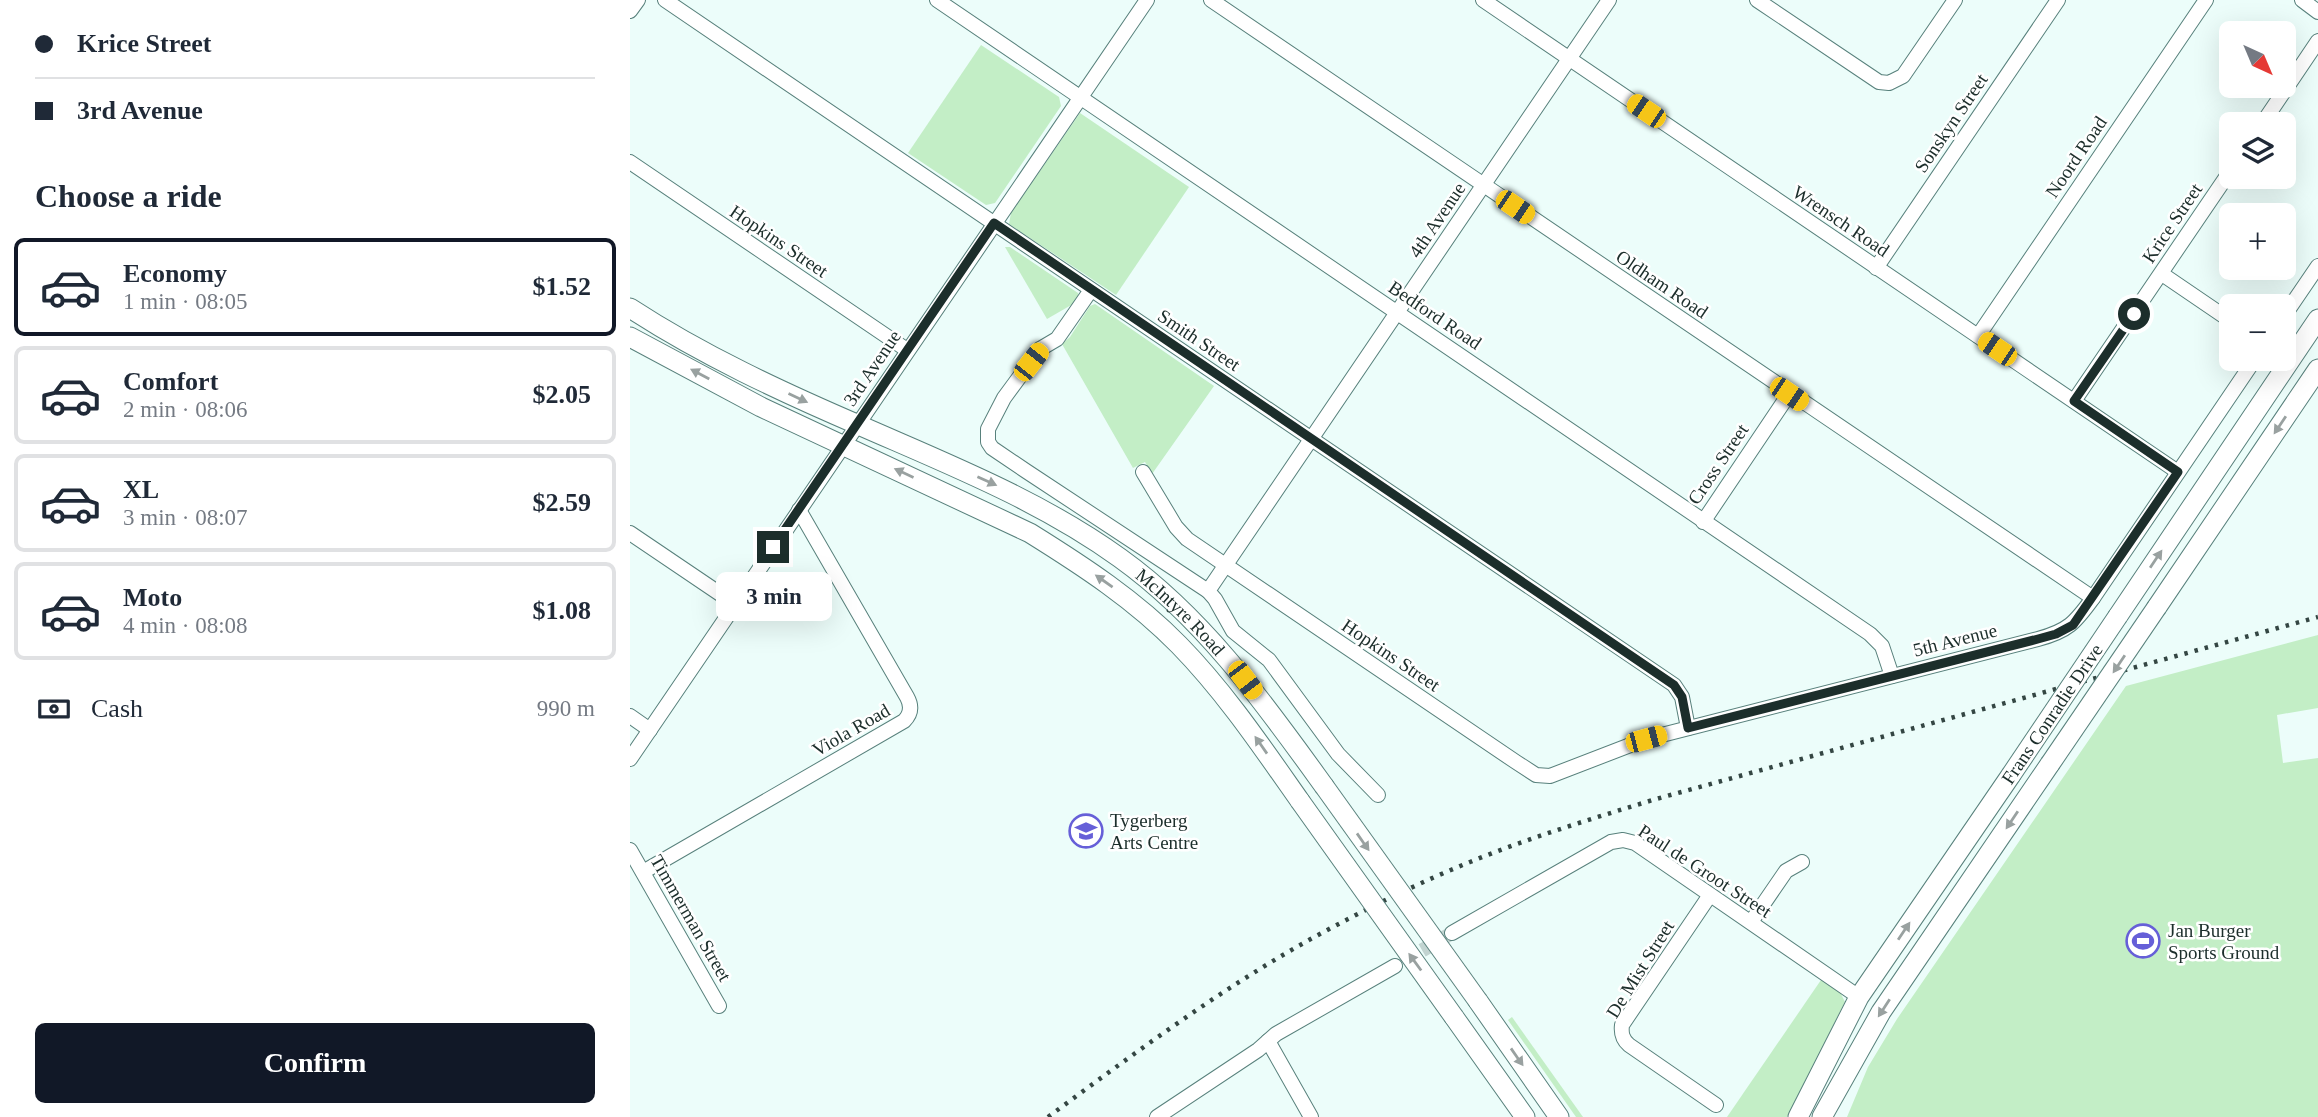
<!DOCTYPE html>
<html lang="en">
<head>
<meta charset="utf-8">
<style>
	:root { --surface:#fff; --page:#f2f2f3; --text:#1f2937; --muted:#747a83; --line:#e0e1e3; --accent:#111827 }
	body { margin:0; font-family:Georgia,serif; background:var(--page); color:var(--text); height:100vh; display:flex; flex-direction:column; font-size:26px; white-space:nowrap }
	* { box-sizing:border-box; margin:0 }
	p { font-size:23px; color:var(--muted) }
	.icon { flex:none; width:38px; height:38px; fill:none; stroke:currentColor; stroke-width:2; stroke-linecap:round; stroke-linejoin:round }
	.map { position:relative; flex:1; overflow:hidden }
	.side { display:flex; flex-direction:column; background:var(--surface); width:630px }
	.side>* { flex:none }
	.banner { display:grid; align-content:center; height:154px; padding:0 35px; background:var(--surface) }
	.needle { width:46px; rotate:136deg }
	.tools { position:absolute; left:1589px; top:21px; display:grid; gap:14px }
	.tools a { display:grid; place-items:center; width:77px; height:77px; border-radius:10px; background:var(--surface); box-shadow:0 7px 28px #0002; font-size:35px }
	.end { position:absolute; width:32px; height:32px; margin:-16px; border:9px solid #1c2e2b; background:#fff; box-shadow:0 0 0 4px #fff }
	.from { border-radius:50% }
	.bubble { position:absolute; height:49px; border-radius:10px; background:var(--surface); box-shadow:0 7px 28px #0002; font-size:23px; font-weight:800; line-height:49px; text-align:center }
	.car { position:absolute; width:21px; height:42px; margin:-21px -10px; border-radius:9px; box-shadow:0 0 5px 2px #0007; background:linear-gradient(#f5c518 24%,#345 0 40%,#f5c518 0 76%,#345 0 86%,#f5c518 0) }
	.banner b { display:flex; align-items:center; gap:24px; height:66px; font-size:26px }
	.banner b+b { border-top:2px solid var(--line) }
	.banner i { width:18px; height:18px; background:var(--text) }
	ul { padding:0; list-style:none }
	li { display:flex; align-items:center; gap:21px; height:98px; margin:0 14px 10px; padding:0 21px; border:4px solid var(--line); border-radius:10px }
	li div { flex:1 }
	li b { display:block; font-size:26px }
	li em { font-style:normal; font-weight:800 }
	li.on { border-color:var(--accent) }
	li>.icon { width:63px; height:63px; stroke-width:1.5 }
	h2 { padding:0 35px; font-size:32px; line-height:84px }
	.pay { display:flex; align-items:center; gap:18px; height:77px; padding:0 35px; font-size:26px }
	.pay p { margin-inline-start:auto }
	.button { display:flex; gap:14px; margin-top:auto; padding:14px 35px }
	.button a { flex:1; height:80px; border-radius:10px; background:var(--accent); color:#fff; font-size:28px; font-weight:800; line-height:80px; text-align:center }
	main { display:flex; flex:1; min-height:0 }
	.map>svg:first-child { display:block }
</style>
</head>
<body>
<main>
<section class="side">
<div class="banner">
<b><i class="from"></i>Krice Street</b>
<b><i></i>3rd Avenue</b>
</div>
<h2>Choose a ride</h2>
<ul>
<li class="on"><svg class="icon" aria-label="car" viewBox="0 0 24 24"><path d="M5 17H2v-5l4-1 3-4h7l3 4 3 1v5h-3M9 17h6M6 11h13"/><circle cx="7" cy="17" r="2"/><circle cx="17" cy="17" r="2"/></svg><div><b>Economy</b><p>1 min · 08:05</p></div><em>$1.52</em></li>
<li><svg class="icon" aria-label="car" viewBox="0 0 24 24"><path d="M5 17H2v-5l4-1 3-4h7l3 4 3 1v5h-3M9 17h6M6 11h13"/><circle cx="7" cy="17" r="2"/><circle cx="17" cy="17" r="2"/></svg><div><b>Comfort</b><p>2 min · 08:06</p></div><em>$2.05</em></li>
<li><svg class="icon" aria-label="car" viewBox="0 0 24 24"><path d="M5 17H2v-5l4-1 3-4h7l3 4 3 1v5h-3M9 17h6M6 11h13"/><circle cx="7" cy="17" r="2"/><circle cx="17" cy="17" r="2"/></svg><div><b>XL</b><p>3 min · 08:07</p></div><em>$2.59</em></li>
<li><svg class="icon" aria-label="car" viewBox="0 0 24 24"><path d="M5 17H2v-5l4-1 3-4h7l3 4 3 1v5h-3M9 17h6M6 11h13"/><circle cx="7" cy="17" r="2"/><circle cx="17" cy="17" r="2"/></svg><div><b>Moto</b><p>4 min · 08:08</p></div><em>$1.08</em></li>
</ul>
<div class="pay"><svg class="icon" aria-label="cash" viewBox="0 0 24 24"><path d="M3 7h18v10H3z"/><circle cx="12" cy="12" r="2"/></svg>Cash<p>990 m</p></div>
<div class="button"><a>Confirm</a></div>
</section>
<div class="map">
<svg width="1688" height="1117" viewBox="0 0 1688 1117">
	<rect width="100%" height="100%" fill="#ecfdfa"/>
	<g fill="#c3eec6">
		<polygon points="351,45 429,97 431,106 365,203 356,205 278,153"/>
		<polygon points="450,113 559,187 486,295 379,224 381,213"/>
		<polygon points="375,247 380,247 448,293 448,298 443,304 417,319"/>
		<polygon points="465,304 584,386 522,474 515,462 503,468 432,344 440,337 460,306"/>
		<polygon points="1688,635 1688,708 1647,715 1653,763 1688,758 1688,1117 1217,1117 1238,1067 1267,1019 1496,686"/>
		<polygon points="1191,980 1210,992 1215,1002 1157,1117 1097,1117"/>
		<polygon points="882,1017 953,1117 946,1117 878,1020"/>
	</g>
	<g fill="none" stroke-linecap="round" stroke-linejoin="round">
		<polyline stroke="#c2d4d1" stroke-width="14" stroke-dasharray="14 7" stroke-linecap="butt" points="774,961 822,933"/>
		<defs>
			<g id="minor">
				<polyline points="35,0 1044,685 1052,697 1058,728"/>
				<polyline points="307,0 1240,634 1252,646 1262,676"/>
				<polyline points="581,0 1463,598"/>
				<polyline points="853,0 1548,472"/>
				<polyline points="1127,0 1249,82 1259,83 1273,76 1325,0"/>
				<polyline points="1672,0 1688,12"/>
				<polyline points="0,11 8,0"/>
				<polyline points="1632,124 1688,41"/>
				<polyline points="0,162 277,350"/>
				<polyline points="1246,268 1428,0"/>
				<polyline points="1532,274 1601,321"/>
				<polyline points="461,290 427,339 410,349 374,398 358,429 358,442 362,448 396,471 578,591"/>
				<polyline points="1654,316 1688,266"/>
				<polyline points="1348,336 1576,0"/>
				<polyline points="1444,401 1601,170"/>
				<path d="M513,472L546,527L557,539L886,762L906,775L920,776L1016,739L1408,639C1438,631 1445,623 1463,598L1625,359"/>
				<polyline points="1073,522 1159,394"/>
				<polyline points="0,533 105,604"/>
				<polyline points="0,716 20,730"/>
				<polyline points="0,759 517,0"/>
				<polyline points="748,795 708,754 639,660 603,631 585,599 578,591 979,0"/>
				<polyline points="0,850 89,1006"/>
				<path d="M13,872L274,721C281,714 282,706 277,697L169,510"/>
				<path d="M1080,895L992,1025C991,1033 992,1039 999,1045L1086,1105"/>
				<polyline points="1121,922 1156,871 1172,862"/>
				<polyline points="822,933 981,842 993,840 1005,843 1229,997"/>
				<polyline points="638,1041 681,1117"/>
				<polyline points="527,1117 628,1050 646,1034 765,966"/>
			</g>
			<g id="secondary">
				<path id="s1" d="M0,308C72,355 152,392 231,426C320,465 411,501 490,558C575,619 634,703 694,786"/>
				<path d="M0,337L131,407L400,533C453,566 505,600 549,645C595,692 632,747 670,801"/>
				<polyline points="1527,607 1688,369"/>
				<polyline points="1488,616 1688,319"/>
				<polyline points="848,1001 929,1117"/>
				<polyline points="824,1017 895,1117"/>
				<polyline points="1168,1117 1229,997 1381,775"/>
				<polyline points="1192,1117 1251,1012 1420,764"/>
			</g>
		</defs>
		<use href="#minor" stroke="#58817c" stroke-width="16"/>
		<use href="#secondary" stroke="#58817c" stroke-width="21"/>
		<use href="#minor" stroke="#fff" stroke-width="14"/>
		<use href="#secondary" stroke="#fff" stroke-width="19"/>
		<path stroke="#344643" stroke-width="4.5" stroke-dasharray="3.5 7" stroke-linecap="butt" d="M418,1117C509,1050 601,981 701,928C746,904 793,881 840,862C901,837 964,818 1026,799L1688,617"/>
		<defs>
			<g id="secondary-bridge">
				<polyline points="1420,764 1527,607"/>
				<polyline points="1381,775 1488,616"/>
				<polyline points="694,786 848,1001"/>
				<polyline points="670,801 824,1017"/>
			</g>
		</defs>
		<use href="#secondary-bridge" stroke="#58817c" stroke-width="21" stroke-linecap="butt"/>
		<use href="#secondary-bridge" stroke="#fff" stroke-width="19"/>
	</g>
	<defs><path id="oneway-solid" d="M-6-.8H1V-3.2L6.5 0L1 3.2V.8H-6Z" transform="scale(1.75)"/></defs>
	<g fill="#99a1a0">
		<use href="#oneway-solid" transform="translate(70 374) rotate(-152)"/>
		<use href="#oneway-solid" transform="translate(168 398) rotate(25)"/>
		<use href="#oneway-solid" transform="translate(1650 425) rotate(124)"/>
		<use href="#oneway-solid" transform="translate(274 473) rotate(-155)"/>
		<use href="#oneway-solid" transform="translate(357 481) rotate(24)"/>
		<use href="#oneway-solid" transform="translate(1526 559) rotate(-56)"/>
		<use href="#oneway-solid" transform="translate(474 581) rotate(-145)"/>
		<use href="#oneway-solid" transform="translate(1489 664) rotate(124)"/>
		<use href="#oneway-solid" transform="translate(631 745) rotate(-125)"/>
		<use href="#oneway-solid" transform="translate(1382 820) rotate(124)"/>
		<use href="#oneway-solid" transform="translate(733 842) rotate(55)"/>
		<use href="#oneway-solid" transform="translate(1274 931) rotate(-56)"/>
		<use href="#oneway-solid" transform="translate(785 962) rotate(-126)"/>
		<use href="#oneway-solid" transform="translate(1254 1008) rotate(123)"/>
		<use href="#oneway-solid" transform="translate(887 1057) rotate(55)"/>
	</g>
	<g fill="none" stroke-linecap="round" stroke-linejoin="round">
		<polyline stroke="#1c2e2b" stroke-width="9" points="143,547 364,223 1044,685 1052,697 1058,728 1408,639 1426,634 1443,625 1548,472 1444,401 1504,314"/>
	</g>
	<defs>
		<symbol id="school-ring" viewBox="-11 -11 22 22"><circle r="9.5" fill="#fff" stroke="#665fd8" stroke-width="1.5"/><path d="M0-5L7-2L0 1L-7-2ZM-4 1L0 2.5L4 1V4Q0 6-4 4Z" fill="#665fd8"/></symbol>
		<symbol id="stadium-ring" viewBox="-11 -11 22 22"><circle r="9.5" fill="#fff" stroke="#665fd8" stroke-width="1.5"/><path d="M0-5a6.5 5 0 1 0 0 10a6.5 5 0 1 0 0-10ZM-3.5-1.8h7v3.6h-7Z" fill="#665fd8"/></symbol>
	</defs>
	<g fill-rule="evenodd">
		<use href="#school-ring" x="437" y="812" width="38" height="38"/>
		<use href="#stadium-ring" x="1494" y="922" width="38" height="38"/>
	</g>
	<g text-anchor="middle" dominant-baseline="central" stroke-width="5" stroke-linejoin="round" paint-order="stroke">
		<g font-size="19" fill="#1c2e2b" stroke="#fff">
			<text transform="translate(1321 123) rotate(-56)">Sonskyn Street</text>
			<text transform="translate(1446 157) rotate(-56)">Noord Road</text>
			<text transform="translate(807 220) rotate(-56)">4th Avenue</text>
			<text transform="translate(1211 221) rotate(34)">Wrensch Road</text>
			<text transform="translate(1542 223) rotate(-56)">Krice Street</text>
			<text transform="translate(149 241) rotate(34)">Hopkins Street</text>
			<text transform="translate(1032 284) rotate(34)">Oldham Road</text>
			<text transform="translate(805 315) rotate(34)">Bedford Road</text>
			<text transform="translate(569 340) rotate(34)">Smith Street</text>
			<text transform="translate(242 368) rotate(-56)">3rd Avenue</text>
			<text transform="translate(1088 464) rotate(-56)">Cross Street</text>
			<text stroke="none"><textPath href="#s1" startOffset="632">McIntyre Road</textPath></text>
			<text transform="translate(1325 640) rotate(-14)">5th Avenue</text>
			<text transform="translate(761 655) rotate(34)">Hopkins Street</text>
			<text transform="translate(1422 714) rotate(-56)">Frans Conradie Drive</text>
			<text transform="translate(221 730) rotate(-30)">Viola Road</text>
			<text transform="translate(1075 871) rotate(33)">Paul de Groot Street</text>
			<text transform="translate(61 918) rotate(60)">Timmerman Street</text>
			<text transform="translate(1010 969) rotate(-58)">De Mist Street</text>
		</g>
		<g font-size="19" fill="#1c2e2b" stroke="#fff" text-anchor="start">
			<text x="480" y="820">Tygerberg<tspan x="480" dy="22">Arts Centre</tspan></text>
			<text x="1538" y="930">Jan Burger<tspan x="1538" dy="22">Sports Ground</tspan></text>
		</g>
	</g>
</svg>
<div class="tools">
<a><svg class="needle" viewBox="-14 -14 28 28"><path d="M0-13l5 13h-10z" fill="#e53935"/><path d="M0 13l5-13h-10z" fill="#747a83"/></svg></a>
<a><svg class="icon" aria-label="layers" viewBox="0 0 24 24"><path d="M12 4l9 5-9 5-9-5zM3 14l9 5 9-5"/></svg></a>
<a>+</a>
<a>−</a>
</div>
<i class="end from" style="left:1504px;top:314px"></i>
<i class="end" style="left:143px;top:547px"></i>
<div class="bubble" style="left:86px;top:572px;width:116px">3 min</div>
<i class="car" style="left:1016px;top:111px;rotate:304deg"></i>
<i class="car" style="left:885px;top:207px;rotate:124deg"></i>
<i class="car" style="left:1367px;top:349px;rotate:304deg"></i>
<i class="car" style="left:401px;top:362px;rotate:38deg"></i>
<i class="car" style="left:1159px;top:394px;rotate:124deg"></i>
<i class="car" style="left:615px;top:680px;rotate:143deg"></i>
<i class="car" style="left:1016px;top:739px;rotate:75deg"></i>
</div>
</main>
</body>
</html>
